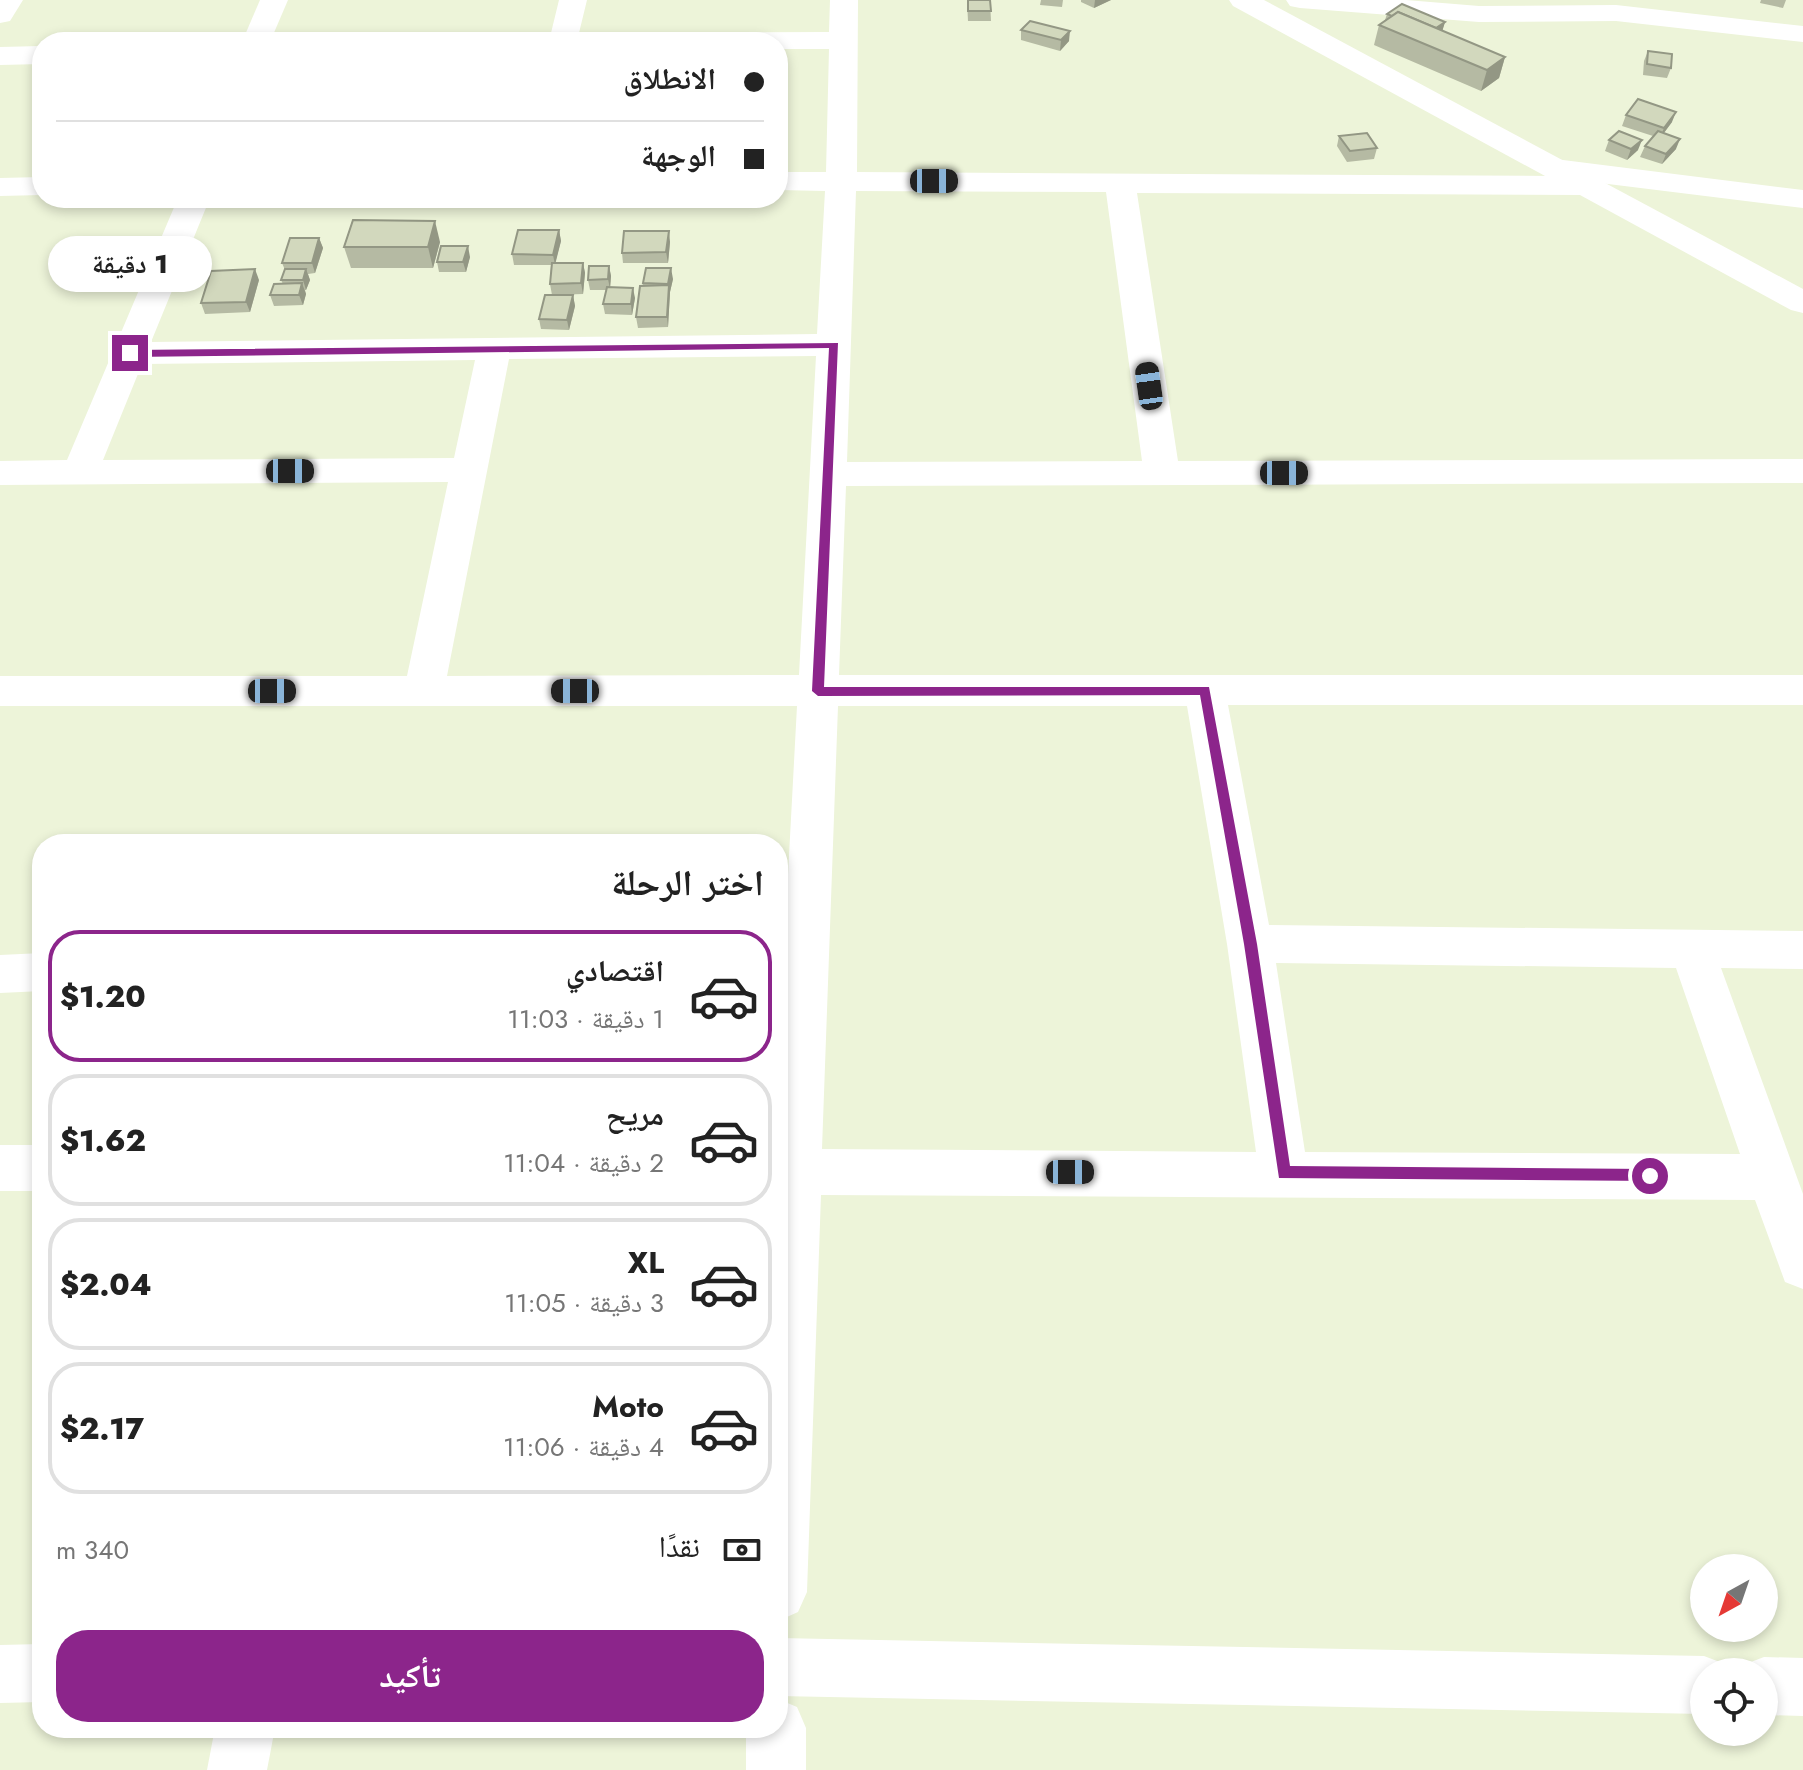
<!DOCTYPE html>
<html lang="ar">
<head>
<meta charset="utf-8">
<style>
	:root { --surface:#fff; --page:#f2f2f2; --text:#222; --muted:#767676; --line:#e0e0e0; --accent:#8c258b }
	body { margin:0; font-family:Jost,"Noto Naskh Arabic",sans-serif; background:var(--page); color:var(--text); direction:rtl; height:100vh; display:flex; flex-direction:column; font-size:30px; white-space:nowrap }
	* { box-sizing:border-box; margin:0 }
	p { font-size:26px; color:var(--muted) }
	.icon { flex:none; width:44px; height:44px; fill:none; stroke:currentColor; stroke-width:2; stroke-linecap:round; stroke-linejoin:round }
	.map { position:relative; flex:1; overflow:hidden; direction:ltr }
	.sheet { position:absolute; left:32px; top:834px; width:756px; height:904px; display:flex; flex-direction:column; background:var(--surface); border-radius:32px; box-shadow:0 4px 12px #0003; direction:rtl }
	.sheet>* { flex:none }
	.top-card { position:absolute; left:32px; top:32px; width:756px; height:176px; border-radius:32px; box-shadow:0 4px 12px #0003; direction:rtl; display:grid; align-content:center; height:176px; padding:0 24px; background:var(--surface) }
	.needle { width:52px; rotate:220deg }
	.buttons { position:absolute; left:1690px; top:1554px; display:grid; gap:16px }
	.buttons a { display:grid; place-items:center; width:88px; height:88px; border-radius:50%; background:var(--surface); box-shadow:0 4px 12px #0003; font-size:40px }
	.end { position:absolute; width:36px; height:36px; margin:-18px; border:10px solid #8c258b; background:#fff; box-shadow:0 0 0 4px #fff }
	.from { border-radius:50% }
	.bubble { position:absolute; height:56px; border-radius:28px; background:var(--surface); box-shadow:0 4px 12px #0003; font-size:26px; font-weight:800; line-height:56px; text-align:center; direction:rtl }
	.car { position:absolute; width:24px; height:48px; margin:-24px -12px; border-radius:10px; box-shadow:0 0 6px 2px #0007; background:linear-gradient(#222 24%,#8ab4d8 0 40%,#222 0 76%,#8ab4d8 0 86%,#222 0) }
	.top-card b { display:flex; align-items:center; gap:28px; height:76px; font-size:30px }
	.top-card b+b { border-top:2px solid var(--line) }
	.top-card i { width:20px; height:20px; background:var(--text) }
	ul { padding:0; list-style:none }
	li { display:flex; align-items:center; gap:24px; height:132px; margin:0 16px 12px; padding:0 8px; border:4px solid var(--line); border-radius:32px }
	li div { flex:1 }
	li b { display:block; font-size:30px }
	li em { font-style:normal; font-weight:800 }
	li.on { border-color:var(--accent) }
	li>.icon { width:72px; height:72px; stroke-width:1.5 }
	h2 { padding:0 24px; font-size:36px; line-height:96px }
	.pay { display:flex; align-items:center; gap:20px; height:88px; padding:0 24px; font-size:30px }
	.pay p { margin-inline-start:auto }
	.action { display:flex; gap:16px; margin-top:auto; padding:16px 24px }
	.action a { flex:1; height:92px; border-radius:32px; background:var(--accent); color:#fff; font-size:32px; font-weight:800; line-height:92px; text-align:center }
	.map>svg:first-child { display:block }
</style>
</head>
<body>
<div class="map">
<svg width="1803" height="1770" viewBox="0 0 1803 1770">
	<rect width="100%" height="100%" fill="#edf4d9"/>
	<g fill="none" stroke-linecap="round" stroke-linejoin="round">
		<g fill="#fff" fill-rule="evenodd">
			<polygon points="0,0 23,0 10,21 0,23"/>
			<polygon points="260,0 288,0 270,42 242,42"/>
			<path d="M559,0H587L579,33L829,32L830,0H858L857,172L1552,176L1544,175L1540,168L1544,161L1555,159L1803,190V208L1600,183L1603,186L1598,193L1587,195L1137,193L1178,461L1803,459V483L846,486L839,675H1803V705H1228L1269,925L1803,931V969L1721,968L1803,1194V1289L1785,1282L1755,1200L821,1195L807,1592L798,1612L778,1621V1062L797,706H0V676H407L448,482L0,485V461L67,460L178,198H210L151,342L817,334L825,191L778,190V172H826L829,49H778V42H526L530,36L551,33ZM856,191L1106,192L1142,461L847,462ZM816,356L799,675L447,676L509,359ZM475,360L454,458L103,460L142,364ZM838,706H1187L1227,944L1256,1152L822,1149ZM1276,963L1676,968L1740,1154L1305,1152Z"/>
			<polygon points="1286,0 1406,0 1479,6 1616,5 1803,26 1803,42 1616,21 1479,22 1300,8 1290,6"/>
			<polygon points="42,46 42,64 0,65 0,47"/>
			<polygon points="42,177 42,195 0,196 0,178"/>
			<polygon points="42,953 42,991 0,993 0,955"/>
			<rect x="0" y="1145" width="42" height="46"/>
			<polygon points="778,1638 1704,1656 1725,1664 1728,1672 1704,1672 1704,1714 778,1696"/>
			<polygon points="42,1644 42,1702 0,1703 0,1645"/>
			<polygon points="1764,1657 1803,1658 1803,1716 1764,1715 1764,1672 1740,1672 1743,1665"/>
			<polygon points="778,1699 797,1707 806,1728 806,1770 746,1770 746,1728 778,1728"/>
			<polygon points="215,1728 275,1728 267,1770 207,1770"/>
		</g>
		<polygon fill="#fff" fill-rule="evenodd" points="1229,0 1264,0 1803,289 1803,313 1791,310 1233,6"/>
	</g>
	<g fill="#b5baa3">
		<polygon points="967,0 990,0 991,21 968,21"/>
		<polygon points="1041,0 1063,0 1062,7 1040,5"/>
		<polygon points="1081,0 1111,0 1094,8 1081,2"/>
		<polygon points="1761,0 1786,0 1783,8 1760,3"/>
		<polygon points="1387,14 1445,22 1442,31 1505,57 1499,78 1481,91 1374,45 1379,25 1385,20"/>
		<polygon points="1021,30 1069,41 1060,51 1021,40"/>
		<polygon points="1648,51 1671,68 1667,78 1643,75 1644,61"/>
		<polygon points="1626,115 1672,122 1664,133 1676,149 1662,164 1640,157 1645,146 1653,136 1622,126"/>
		<polygon points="1339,136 1377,148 1374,159 1347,162 1337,146"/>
		<polygon points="1609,140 1638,150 1627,160 1605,151"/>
		<polygon points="559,230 561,241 555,263 583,263 585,273 583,294 552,295 550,284 551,265 514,265 512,254"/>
		<polygon points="319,238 323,248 315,273 308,274 310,280 306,290 305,290 306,294 303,305 274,306 270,295 283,284 281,280 285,270 282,263"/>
		<polygon points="440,242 433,268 351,268 344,247"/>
		<polygon points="670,242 668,263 623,263 622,253"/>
		<polygon points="470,257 466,272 439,272 437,262"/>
		<polygon points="609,266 611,276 610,287 635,298 632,315 605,314 603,304 606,290 590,290 588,280"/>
		<polygon points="673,279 670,292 668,327 638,328 636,317 643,283"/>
		<polygon points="259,280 250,312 205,314 201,303"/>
		<polygon points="573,295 575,306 569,330 541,329 539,319"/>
	</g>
	<g fill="#939784">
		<polygon points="1095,0 1111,0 1094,8"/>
		<polygon points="1445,22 1442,32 1430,32"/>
		<polygon points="1070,31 1069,41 1060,51 1061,40"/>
		<polygon points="1505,57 1499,78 1481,91 1487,70"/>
		<polygon points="1676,112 1672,122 1660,138 1664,128"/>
		<polygon points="1680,139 1676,149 1662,164 1666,154"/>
		<polygon points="1642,140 1638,150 1627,160 1631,149"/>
		<polygon points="435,221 440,242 433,268 428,247"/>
		<polygon points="559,230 561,241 555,265 553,255"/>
		<polygon points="669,231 670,242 668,263 666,252"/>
		<polygon points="319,238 323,248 315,273 312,263"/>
		<polygon points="468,246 470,257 466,272 463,262"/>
		<polygon points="583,263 585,273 583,294 581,283"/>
		<polygon points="609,266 611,276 610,289 608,279"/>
		<polygon points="671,268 673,279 670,292 668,327 667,317 668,284"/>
		<polygon points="255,269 259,280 250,312 246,302"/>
		<polygon points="306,269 310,280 306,290 303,280"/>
		<polygon points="302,283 306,294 303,305 299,295"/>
		<polygon points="633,288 635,298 632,315 631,304"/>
		<polygon points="573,295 575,306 569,330 567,320"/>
	</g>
	<g fill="#d2d8bd" stroke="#939784" stroke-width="2">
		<polygon points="968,0 990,0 991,11 968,11"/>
		<polygon points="1402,4 1445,22 1436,28 1398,12 1392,16 1387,14"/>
		<polygon points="1398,12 1505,57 1487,70 1379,25"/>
		<polygon points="1030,21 1070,31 1061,40 1021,30"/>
		<polygon points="1648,51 1672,54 1671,68 1647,64"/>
		<polygon points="1638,99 1676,112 1664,128 1626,115"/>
		<polygon points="1619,131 1642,140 1631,149 1609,140"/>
		<polygon points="1658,131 1680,139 1666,154 1645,146"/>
		<polygon points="1367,133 1377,148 1350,151 1339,136"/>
		<polygon points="353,220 435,221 428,247 344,247"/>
		<polygon points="518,230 559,230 553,255 512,254"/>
		<polygon points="624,231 669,231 666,252 622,253"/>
		<polygon points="290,238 319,238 312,263 282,263"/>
		<polygon points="441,246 468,246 463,262 437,262"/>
		<polygon points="552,263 583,263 581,283 550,284"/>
		<polygon points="589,266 609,266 608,279 588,280"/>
		<polygon points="646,268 671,268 668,284 643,283"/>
		<polygon points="255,269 246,302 201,303 211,271"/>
		<polygon points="285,269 306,269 303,280 281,280"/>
		<polygon points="302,283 299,295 270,295 274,284"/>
		<polygon points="669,285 667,317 636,317 640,286"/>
		<polygon points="607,287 633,288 631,304 603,304"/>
		<polygon points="545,295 573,295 567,320 539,319"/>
	</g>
	<polygon fill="#8c258b" points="838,343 824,687 1209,687 1257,944 1290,1166 1650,1169 1655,1171 1655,1181 1279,1178 1244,944 1200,695 818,696 812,691 829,348 130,357 125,353 130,350"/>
</svg>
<div class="buttons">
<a><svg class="needle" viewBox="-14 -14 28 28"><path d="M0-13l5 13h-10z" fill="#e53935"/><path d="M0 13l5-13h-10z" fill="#767676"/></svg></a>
<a><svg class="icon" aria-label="locate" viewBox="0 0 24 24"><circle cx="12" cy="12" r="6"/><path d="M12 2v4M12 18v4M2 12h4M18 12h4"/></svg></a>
</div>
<i class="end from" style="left:1650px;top:1176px"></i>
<i class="end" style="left:130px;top:353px"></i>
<div class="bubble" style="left:48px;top:236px;width:164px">1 دقيقة</div>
<i class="car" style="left:934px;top:181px;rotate:90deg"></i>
<i class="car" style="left:1149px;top:386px;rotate:352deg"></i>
<i class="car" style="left:290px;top:471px;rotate:90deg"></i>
<i class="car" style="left:1284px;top:473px;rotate:90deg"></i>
<i class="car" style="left:272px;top:691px;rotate:90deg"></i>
<i class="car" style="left:575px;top:691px;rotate:270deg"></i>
<i class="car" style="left:1070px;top:1172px;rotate:90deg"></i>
<div class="top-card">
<b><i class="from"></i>الانطلاق</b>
<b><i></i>الوجهة</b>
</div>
<section class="sheet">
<h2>اختر الرحلة</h2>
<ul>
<li class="on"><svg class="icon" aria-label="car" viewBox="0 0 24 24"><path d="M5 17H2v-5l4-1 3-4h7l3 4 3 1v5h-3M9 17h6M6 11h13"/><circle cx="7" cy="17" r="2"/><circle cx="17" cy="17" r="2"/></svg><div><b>اقتصادي</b><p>1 دقيقة · 11:03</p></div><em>$1.20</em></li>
<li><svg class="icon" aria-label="car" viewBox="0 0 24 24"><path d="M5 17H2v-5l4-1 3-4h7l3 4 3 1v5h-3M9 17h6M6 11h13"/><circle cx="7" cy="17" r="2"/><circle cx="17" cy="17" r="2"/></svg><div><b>مريح</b><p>2 دقيقة · 11:04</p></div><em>$1.62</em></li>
<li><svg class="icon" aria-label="car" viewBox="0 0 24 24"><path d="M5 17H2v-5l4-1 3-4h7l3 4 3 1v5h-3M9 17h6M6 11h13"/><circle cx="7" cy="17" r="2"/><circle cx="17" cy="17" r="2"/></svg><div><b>XL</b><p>3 دقيقة · 11:05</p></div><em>$2.04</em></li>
<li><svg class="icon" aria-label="car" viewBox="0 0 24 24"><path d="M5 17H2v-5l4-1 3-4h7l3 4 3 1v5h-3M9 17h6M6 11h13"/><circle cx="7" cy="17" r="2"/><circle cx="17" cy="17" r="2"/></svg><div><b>Moto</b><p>4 دقيقة · 11:06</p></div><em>$2.17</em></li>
</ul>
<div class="pay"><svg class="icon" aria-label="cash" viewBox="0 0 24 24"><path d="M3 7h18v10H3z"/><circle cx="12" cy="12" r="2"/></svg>نقدًا<p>340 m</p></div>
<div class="action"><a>تأكيد</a></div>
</section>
</div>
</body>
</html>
